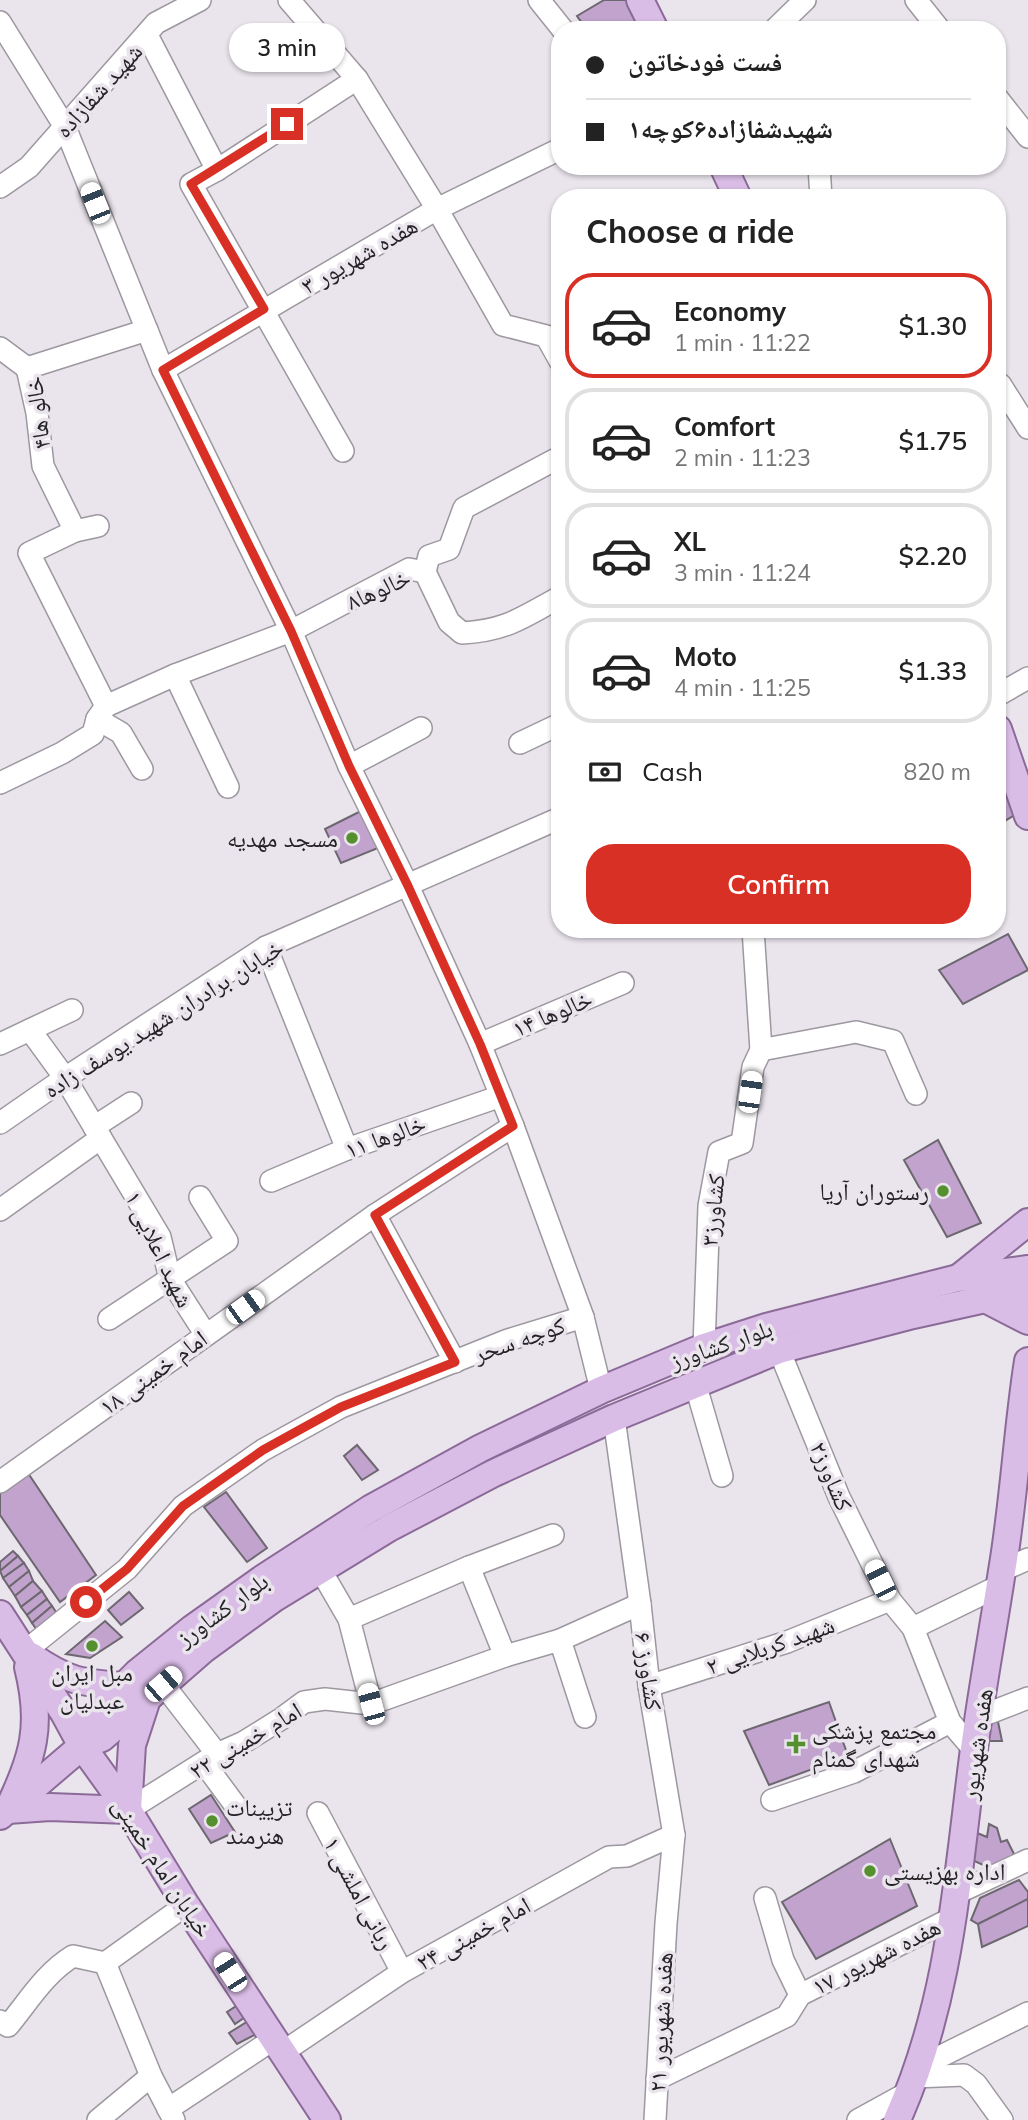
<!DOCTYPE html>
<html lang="en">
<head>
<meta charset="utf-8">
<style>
	:root { --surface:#fff; --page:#f6f6f6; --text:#222; --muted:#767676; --line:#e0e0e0; --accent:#d93025 }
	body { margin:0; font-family:Mulish,"Noto Naskh Arabic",sans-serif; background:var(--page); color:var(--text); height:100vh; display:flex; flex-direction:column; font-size:26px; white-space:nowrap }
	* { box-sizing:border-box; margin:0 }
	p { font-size:23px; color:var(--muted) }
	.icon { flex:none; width:38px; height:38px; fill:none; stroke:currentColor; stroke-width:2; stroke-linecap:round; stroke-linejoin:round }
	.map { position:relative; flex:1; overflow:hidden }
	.sheet { position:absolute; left:551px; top:189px; width:455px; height:749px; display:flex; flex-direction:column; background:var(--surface); border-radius:28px; box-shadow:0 2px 5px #0004 }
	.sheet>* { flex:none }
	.guide { position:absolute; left:551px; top:21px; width:455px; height:154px; border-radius:28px; box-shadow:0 2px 5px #0004; display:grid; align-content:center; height:154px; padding:0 35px; background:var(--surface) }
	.end { position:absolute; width:32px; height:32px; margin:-16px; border:9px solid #d93025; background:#fff; box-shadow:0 0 0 4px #fff }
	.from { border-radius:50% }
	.bubble { position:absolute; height:49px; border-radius:24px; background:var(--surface); box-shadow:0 2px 5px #0004; font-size:23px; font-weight:600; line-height:49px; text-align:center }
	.car { position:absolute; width:21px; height:42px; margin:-21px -10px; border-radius:9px; box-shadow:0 0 5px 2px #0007; background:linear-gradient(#fff 24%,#345 0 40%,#fff 0 76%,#345 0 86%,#fff 0) }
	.guide b { display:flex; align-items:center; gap:24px; height:66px; font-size:26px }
	.guide b+b { border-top:2px solid var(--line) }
	.guide i { width:18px; height:18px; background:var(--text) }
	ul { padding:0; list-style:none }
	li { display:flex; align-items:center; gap:21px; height:105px; margin:0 14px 10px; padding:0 21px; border:4px solid var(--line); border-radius:28px }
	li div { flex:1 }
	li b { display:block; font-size:26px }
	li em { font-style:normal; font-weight:600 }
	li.current { border-color:var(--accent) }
	li>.icon { width:63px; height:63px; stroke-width:1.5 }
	h2 { padding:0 35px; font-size:32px; line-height:84px }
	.pay { display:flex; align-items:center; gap:18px; height:77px; padding:0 35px; font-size:26px }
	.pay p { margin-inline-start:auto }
	.action { display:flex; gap:14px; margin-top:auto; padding:14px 35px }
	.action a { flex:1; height:80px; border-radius:28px; background:var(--accent); color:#fff; font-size:28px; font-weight:600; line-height:80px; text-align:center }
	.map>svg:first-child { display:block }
</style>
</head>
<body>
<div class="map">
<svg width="1028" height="2120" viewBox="0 0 1028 2120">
	<rect width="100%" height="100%" fill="#eae4ed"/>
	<g fill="#c1a3ce" stroke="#6d6870" stroke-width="2">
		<polygon points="604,0 627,0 644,30 587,30 577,16"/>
		<polygon points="998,752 1018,813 998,825"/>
		<polygon points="363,810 378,848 341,863 325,829"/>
		<polygon points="1008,934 1028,970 963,1004 939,970"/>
		<polygon points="938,1140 981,1223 947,1237 904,1160"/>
		<polygon points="357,1445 378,1470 362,1480 344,1456"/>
		<polygon points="26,1470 96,1575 60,1602 0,1515 0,1487"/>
		<polygon points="226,1492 267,1548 247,1562 204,1507"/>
		<polygon points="13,1551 18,1556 0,1571 0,1562"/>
		<polygon points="18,1556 24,1563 3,1578 0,1571"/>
		<polygon points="24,1563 29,1571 9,1587 3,1578"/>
		<polygon points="29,1571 33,1581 15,1596 9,1587"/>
		<polygon points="33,1581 42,1591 21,1607 15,1596"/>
		<polygon points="42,1591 47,1599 27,1615 21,1607"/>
		<polygon points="129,1592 143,1608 121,1625 108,1610"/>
		<polygon points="47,1599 52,1606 32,1623 27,1615"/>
		<polygon points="52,1606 60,1618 39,1633 32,1623"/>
		<polygon points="105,1621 122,1637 90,1658 66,1654"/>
		<polygon points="829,1702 848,1756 769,1785 744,1731"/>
		<polygon points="997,1717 1002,1741 982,1741 984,1720"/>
		<polygon points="211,1795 235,1832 211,1843 189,1809"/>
		<polygon points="989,1824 997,1828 1001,1842 1007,1840 1017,1860 994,1870 972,1860 977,1833 987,1837"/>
		<polygon points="890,1839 917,1906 816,1959 782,1902"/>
		<polygon points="1019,1880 1028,1892 1028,1899 978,1924 971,1920 980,1898"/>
		<polygon points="1028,1899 1028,1926 982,1947 978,1924"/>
		<polygon points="241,2003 248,2015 235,2024 227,2012"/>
		<polygon points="250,2020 258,2033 237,2044 229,2033"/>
	</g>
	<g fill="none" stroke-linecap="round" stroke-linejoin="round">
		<defs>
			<g id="minor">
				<polyline points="289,0 357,79 437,209 503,325 546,336 560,361"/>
				<polyline points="539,0 563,30"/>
				<polyline points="916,0 940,30"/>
				<polyline points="0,22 65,127 163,370 291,631 349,766 408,886 480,1044 513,1126 583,1317 601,1390"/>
				<polyline points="774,30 805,0"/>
				<polyline points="147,35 217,170"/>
				<polyline points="998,99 1028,137"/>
				<polyline points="819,166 821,198"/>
				<polyline points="0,187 29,167 156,23 200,0"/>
				<polyline points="0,348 27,368"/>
				<polyline points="163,370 437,209 560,149"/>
				<polyline points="998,385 1000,384 1028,428"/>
				<polyline points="343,451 191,184 217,170 357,79"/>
				<polyline points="98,526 75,531 29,553 106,706"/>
				<polyline points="75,531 43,466 37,413 27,368 147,330"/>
				<polyline points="425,572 429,556 449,549 464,508 560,457"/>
				<polyline points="175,675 228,787"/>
				<polyline points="998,695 1028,678"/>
				<polyline points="97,719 121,733 142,769"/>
				<polyline points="520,743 560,724"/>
				<polyline points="349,766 421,728"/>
				<path d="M0,783L62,753L93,734L97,719L106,706L175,675L291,631L409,569L425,572L449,622L462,633C506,631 523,617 560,597"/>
				<polyline points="266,947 347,1149"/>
				<polyline points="30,1030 65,1078 160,1237 170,1279 206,1335"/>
				<polyline points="0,1044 72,1010"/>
				<polyline points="480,1044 623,983"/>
				<polyline points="761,1050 856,1032 893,1041 916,1094"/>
				<polyline points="0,1123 65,1078 266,947 560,818"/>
				<polyline points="94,1127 131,1103"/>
				<polyline points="271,1181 347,1149 501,1096"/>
				<polyline points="0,1210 101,1138"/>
				<polyline points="375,1215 455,1362"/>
				<polyline points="109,1319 227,1241 200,1197"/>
				<polyline points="704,1347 709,1206 719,1152 742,1143 753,1067 761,1050 753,929"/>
				<polyline points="779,1350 839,1497 890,1600 913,1628 950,1722 974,1750"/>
				<polyline points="695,1383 722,1476"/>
				<polyline points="614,1418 640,1604 649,1686 674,1835 666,1923 655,2120"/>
				<polyline points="0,1482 375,1215 513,1126"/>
				<polyline points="469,1567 505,1656"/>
				<polyline points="320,1569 349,1619 371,1704"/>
				<polyline points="1003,1570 1028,1559"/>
				<polyline points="349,1619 469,1567 553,1535"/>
				<polyline points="913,1628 999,1586"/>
				<polyline points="560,1640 585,1717"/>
				<polyline points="24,1652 127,1569 183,1506 263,1450 341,1407 508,1340 583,1317"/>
				<polyline points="163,1684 217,1754"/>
				<polyline points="649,1686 787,1642 890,1600"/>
				<polyline points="979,1717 1028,1698"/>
				<polyline points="204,1763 235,1805"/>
				<polyline points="772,1800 854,1772 950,1722"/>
				<polyline points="128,1810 217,1754 244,1742 281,1719 304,1702 325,1699 371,1704 505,1656 560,1640 640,1604"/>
				<polyline points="318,1813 402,1972"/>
				<polyline points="957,1893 1028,1860"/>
				<polyline points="765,1898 783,1960 800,1995"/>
				<path d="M0,2021L8,2026C28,2002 45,1973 73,1956L105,1963"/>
				<polyline points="283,2052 402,1972 609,1857 627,1856 674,1835"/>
				<polyline points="919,2067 1028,2013"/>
				<polyline points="915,2077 964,2075 976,2084 1002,2120"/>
				<polyline points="657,2079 787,2016 800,1995 954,1917"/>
				<polyline points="168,2109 274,2039"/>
				<polyline points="98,2120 151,2076"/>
				<polyline points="174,2120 151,2076 105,1963 186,1905"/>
				<polyline points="858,2120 909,2092"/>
			</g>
			<g id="major">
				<polyline points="640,0 655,30"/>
				<polyline points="723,166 738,198"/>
				<polyline points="998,729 1028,816"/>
				<polyline points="961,1276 1028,1222"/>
				<polyline points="985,1299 1028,1321"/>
				<polyline points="0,1614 64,1713 82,1746 128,1810 186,1905 327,2120"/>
				<path d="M31,1656C67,1681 81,1683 123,1686"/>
				<path d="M28,1667C43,1727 33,1756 8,1810L50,1807L128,1810L132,1745L146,1702"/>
				<polyline points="82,1746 94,1717 107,1703 137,1673 193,1628 262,1579 370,1509 481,1448 601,1390 704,1347 766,1327 958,1278 1028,1269"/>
				<polyline points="0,1816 82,1746 102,1738 204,1649 273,1599 389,1528 494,1473 614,1418 779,1350 913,1315 985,1299 1028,1294"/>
				<path d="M897,2120C951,1999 957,1878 974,1749C982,1689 993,1630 1002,1571C1014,1501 1017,1431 1028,1361"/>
			</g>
		</defs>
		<use href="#minor" stroke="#9d97a0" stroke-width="24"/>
		<use href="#major" stroke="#8b6a98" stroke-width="30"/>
		<use href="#minor" stroke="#fff" stroke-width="21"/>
		<use href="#major" stroke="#dabde6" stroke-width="26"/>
	</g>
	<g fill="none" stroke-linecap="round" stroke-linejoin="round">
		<polyline stroke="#d93025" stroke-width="9" points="86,1602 127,1569 183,1506 263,1450 341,1407 455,1362 375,1215 513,1126 480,1044 408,886 349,766 291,631 163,370 264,309 191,184 287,124"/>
	</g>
	<g fill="#55902f" stroke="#eae4ed" stroke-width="2.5">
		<circle cx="352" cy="838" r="7"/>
		<circle cx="943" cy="1191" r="7"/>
		<circle cx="92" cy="1646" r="7"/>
		<path d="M792.5 1733.5h7v7h7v7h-7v7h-7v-7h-7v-7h7z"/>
		<circle cx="212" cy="1821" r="7"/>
		<circle cx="870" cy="1871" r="7"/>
	</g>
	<g text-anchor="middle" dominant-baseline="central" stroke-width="7" stroke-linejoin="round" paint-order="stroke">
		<g font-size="24" fill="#252326" stroke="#eae4ed">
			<text transform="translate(98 90) rotate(-48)">شهید شفازاده</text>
			<text transform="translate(359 255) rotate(-30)">هفده شهریور ۳</text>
			<text transform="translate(37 413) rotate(-97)">خالو ها۴</text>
			<text transform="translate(378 589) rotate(-24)">خالوها۸</text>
			<text transform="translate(552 1013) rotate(-23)">خالوها ۱۴</text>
			<text transform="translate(163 1018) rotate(-32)">خیابان برادران شهید یوسف زاده</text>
			<text transform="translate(385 1136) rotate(-20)">خالوها ۱۱</text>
			<text transform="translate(712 1210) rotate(-84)">کشاورز۳</text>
			<text transform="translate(160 1249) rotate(64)">شهید اعلایی ۱</text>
			<text transform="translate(519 1339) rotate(-19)">کوچه سحر</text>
			<text transform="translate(721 1344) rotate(-19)">بلوار کشاورز</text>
			<text transform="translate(153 1372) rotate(-36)">امام خمینی ۱۸</text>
			<text transform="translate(832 1476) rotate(67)">کشاورز۲</text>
			<text transform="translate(222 1609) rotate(-36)">بلوار کشاورز</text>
			<text transform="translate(770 1645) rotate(-19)">شهید کربلایی ۲</text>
			<text transform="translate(649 1671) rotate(82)">کشاورز ۶</text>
			<text transform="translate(245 1740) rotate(-31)">امام خمینی ۲۲</text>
			<text transform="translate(976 1744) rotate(-82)">هفده شهریور</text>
			<text transform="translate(163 1867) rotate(57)">خیابان امام خمینی</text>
			<text transform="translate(360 1893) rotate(62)">ربانی املشی ۱</text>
			<text transform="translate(473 1933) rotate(-29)">امام خمینی ۲۴</text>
			<text transform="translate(876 1956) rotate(-27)">هفده شهریور ۱۷</text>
			<text transform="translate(660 2022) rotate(-87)">هفده شهریور ۲۱</text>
		</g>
		<g font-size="24" fill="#252326" stroke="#eae4ed" text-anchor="start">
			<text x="338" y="838" text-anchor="end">مسجد مهدیه</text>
			<text x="929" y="1191" text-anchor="end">رستوران آریا</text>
			<text x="92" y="1672" text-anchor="middle">مبل ایران<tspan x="92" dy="28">عبدلیان</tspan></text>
			<text x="812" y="1730">مجتمع پزشکی<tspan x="812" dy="28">شهدای گمنام</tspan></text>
			<text x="226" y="1807">تزیینات<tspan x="226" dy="28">هنرمند</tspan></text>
			<text x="884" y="1871">اداره بهزیستی</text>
		</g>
	</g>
</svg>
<i class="end from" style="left:86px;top:1602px"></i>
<i class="end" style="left:287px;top:124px"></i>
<div class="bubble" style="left:229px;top:23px;width:116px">3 min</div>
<i class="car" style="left:95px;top:203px;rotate:338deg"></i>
<i class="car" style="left:750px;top:1092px;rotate:8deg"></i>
<i class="car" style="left:245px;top:1307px;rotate:54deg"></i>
<i class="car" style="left:880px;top:1580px;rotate:334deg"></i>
<i class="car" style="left:163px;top:1684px;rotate:49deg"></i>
<i class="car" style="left:371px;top:1704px;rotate:345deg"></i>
<i class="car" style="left:230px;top:1972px;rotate:327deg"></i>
<div class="guide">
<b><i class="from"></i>فست فودخاتون</b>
<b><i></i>شهیدشفازاده۶کوچه۱</b>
</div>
<section class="sheet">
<h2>Choose a ride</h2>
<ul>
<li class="current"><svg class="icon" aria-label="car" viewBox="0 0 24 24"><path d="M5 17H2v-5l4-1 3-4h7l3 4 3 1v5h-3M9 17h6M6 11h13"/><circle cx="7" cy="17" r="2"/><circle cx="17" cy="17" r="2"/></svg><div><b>Economy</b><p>1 min · 11:22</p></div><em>$1.30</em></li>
<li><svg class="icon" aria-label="car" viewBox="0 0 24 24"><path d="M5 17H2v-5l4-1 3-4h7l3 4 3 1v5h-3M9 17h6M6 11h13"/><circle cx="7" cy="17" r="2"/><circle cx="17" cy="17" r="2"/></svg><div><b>Comfort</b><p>2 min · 11:23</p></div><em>$1.75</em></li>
<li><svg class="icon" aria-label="car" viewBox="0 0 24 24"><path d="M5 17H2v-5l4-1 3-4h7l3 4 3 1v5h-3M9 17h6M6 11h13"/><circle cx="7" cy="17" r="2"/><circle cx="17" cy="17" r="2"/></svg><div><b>XL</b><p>3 min · 11:24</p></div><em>$2.20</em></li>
<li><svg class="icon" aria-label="car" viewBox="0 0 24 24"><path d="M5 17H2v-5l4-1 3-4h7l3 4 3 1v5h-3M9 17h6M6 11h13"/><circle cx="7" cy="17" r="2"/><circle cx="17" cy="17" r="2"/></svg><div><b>Moto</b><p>4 min · 11:25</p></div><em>$1.33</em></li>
</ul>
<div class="pay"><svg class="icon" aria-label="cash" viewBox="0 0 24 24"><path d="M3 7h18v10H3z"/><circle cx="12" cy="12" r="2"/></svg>Cash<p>820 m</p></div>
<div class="action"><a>Confirm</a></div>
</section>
</div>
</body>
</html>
